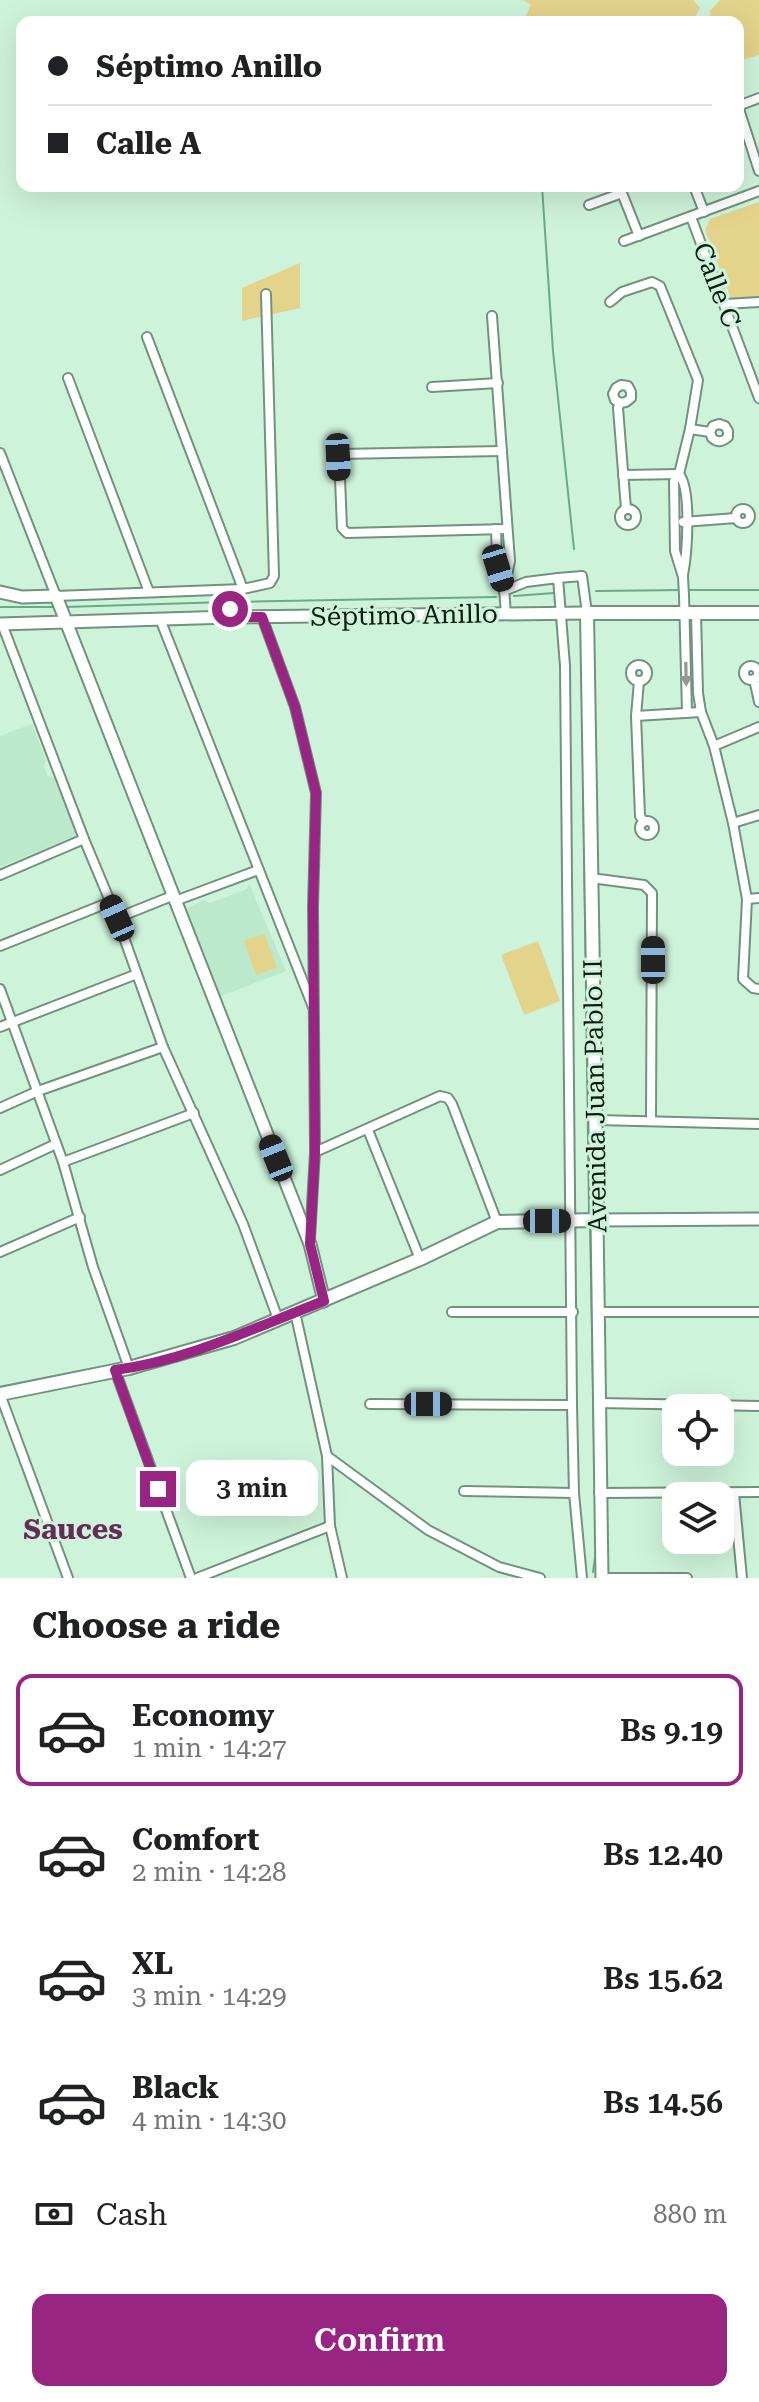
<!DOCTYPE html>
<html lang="en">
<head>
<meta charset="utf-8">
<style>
	:root { --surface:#fff; --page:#f6f6f6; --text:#202124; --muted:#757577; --line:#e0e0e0; --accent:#982582 }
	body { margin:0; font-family:"Roboto Serif",serif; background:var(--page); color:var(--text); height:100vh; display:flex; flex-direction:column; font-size:30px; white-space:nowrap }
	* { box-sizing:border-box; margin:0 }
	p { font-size:26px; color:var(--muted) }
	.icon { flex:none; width:44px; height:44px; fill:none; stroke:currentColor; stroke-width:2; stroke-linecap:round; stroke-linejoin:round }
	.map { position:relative; height:1578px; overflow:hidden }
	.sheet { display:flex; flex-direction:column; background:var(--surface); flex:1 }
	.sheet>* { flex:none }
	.guide { position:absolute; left:16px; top:16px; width:728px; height:176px; border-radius:16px; box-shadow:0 8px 32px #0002; display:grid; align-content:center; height:176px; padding:0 32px; background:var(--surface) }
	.fabs { position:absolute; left:662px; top:1394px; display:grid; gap:16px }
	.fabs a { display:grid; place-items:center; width:72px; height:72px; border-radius:16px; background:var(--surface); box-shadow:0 8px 32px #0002; font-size:40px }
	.end { position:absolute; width:36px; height:36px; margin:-18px; border:10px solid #982582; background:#fff; box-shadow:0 0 0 4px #fff }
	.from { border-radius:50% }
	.bubble { position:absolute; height:56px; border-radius:16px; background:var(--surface); box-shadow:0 8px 32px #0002; font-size:26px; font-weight:600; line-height:56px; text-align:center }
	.car { position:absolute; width:24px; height:48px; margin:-24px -12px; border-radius:10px; box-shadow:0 0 6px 2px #0007; background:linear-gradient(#222 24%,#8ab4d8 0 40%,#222 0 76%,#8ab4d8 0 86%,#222 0) }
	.guide b { display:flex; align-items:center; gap:28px; height:76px; font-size:30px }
	.guide b+b { border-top:2px solid var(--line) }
	.guide i { width:20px; height:20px; background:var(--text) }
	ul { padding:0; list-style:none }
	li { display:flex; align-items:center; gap:24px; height:112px; margin:0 16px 12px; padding:0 16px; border:4px solid transparent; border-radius:16px }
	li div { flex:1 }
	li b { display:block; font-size:30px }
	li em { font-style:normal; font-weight:600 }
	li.current { border-color:var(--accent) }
	li>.icon { width:72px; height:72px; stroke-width:1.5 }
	h2 { padding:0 32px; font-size:36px; line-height:96px }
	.pay { display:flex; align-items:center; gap:20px; height:88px; padding:0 32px; font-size:30px }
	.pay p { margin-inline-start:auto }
	.button { display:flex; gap:16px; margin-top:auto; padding:16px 32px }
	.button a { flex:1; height:92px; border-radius:16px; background:var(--accent); color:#fff; font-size:32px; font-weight:600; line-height:92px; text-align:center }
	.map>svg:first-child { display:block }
</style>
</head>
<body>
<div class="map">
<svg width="759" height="1578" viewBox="0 0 759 1578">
	<rect width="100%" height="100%" fill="#cef3db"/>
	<g fill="#bce8cc">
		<polygon points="32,724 46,761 44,767 48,776 54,778 77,835 0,867 0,736"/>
		<polygon points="249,883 286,971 219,997 187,912 188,908 204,900 210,903 247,889"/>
	</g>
	<g fill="#e4d38a">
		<polygon points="523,0 693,0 700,8 695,17 696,22 523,22 531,5"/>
		<polygon points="720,0 759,0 759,55 738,61 738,22 710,22 710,11"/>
		<polygon points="759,202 759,299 731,299 705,230 710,219"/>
		<polygon points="300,263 300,308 242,321 242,288"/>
		<polygon points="264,933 277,968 256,975 244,941"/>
		<polygon points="538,941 560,1001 524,1015 501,955"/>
	</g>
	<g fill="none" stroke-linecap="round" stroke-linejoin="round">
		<g stroke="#6baa84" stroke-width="2">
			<polyline points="542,186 553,351 574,549"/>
			<polyline points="688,590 759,590"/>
			<polyline points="596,591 682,590"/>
			<polyline points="514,596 554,593"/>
			<polyline points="233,602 496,597"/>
			<polyline points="0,607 54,607"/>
			<polyline points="65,607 226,602"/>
			<polyline points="581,622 589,1213"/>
			<polyline points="590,1224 596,1550 593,1572"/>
		</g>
		<defs>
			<g id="minor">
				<polyline points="759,98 738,106 759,171"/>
				<polyline points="694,186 704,212"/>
				<polyline points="589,205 622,193 639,236"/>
				<polyline points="691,217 759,398"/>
				<polyline points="624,241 759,191"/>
				<polyline points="610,302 622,292 652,282 660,286 698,380 690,429 679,474 674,481 675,551 683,577 684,595 687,713"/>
				<polyline points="726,304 759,302"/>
				<polyline points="492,316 510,561 504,589 506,614"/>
				<polyline points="147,337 243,589"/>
				<polyline points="68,378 149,592"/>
				<polyline points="432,387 498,383"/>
				<polyline points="620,403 626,402 631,398 631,392 628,386 621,385 616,388 613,394 615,400 620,403 618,408 626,509"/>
				<path d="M690,429L710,432L712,438C718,443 722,442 728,437V431L725,426L719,424L713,426L710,432"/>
				<polyline points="502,451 339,454 342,528 347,533 507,529"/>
				<polyline points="0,453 56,596 243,589 270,583 274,576 266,294"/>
				<path d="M679,474C692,490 687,554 683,575"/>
				<polyline points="623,475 679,474"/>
				<circle cx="743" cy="516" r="7"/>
				<circle cx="628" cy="517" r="8"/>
				<polyline points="683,522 736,518"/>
				<polyline points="496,529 497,560 504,588"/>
				<polyline points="558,578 582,576 587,613"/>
				<polyline points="227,590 230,617"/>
				<polyline points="504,591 526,582 558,578 565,666 572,1405 574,1493 582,1578"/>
				<polyline points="696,614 698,693 701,712 714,746 733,823 747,899 743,979 753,988 759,989"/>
				<polyline points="262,617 295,707 316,793 313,907 315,1152 310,1239"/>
				<polyline points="160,619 313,1007"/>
				<polyline points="2,624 84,839 117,918 163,1047 243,1224 278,1319"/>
				<circle cx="639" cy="673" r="8"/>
				<circle cx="751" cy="673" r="7"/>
				<polyline points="754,679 759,702"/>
				<polyline points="639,681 636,716 640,816 644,822"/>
				<polyline points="636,716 701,712"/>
				<polyline points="714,746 759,727"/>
				<circle cx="647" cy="828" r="7"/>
				<polyline points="733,823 759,815"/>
				<polyline points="0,875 84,839"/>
				<polyline points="591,878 644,885 652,893 651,1120"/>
				<polyline points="747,899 759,898"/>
				<polyline points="175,901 258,870"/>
				<polyline points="117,918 172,896"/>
				<polyline points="0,946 110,902"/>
				<polyline points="0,989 63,1162 93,1267 129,1368"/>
				<polyline points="0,1027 137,974"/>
				<polyline points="0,1108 38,1091 163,1047"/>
				<polyline points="596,1120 759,1124"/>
				<polyline points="368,1130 420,1259"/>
				<polyline points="315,1152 440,1096 448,1098 452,1104 497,1222"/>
				<polyline points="63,1162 194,1113"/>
				<polyline points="0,1170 56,1144"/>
				<polyline points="0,1252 80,1217"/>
				<polyline points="295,1312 327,1456 330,1526 342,1578"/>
				<polyline points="452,1312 573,1312"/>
				<polyline points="597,1312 759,1312"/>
				<polyline points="115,1370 191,1578"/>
				<polyline points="0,1394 68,1578"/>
				<polyline points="599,1403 759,1406"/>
				<polyline points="370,1404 572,1405"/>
				<polyline points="327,1456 428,1530 499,1567 540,1578"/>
				<polyline points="464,1491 574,1493"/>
				<polyline points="599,1493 759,1492"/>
				<polyline points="734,1493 742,1578"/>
				<polyline points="197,1578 330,1526"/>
				<polyline points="609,1578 687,1578"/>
			</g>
			<g id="tertiary">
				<polyline points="0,592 22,597 56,596 310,1244 324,1301"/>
				<polyline points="0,624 230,617 587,613"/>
				<polyline points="602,1578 597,1220 759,1219"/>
			</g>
			<polyline id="secondary" points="0,1394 129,1368 234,1338 420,1259 497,1222 597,1220 587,613 759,613"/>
		</defs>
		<use href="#minor" stroke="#71937e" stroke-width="12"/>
		<use href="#tertiary" stroke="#71937e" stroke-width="15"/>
		<use href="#secondary" stroke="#71937e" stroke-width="16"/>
		<use href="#minor" stroke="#fff" stroke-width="8"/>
		<use href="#tertiary" stroke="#fff" stroke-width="11"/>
		<use href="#secondary" stroke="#fff" stroke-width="12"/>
	</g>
	<defs><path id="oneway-solid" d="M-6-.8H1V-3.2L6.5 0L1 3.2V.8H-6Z" transform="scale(2)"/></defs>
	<use fill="#929895" href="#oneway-solid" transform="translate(686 674) rotate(89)"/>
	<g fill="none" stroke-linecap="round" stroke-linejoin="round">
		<path stroke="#982582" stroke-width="10" d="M158,1489L115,1370C189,1360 256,1327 324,1301L310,1244L315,1152L313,907L316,793L295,707L262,617H230V609"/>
	</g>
	<g text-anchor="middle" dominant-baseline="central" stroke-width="6" stroke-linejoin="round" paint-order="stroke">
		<g font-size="26" fill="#0d1b13" stroke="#cef3db">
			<text transform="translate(717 285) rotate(69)">Calle C</text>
			<text transform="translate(404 615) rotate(-1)">Séptimo Anillo</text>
			<text transform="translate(595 1096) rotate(-91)">Avenida Juan Pablo II</text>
		</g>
		<g font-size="28" font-weight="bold" fill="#652c58" stroke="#cef3db">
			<text x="73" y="1529">Sauces</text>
		</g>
	</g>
</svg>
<div class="fabs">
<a><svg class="icon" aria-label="locate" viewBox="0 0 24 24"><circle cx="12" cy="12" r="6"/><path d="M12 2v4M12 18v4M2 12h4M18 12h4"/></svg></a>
<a><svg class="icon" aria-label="layers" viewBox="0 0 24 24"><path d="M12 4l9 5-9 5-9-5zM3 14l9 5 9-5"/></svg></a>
</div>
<i class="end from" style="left:230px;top:609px"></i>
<i class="end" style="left:158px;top:1489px"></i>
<div class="bubble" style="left:186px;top:1460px;width:132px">3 min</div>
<i class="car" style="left:338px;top:457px;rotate:177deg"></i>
<i class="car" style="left:498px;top:568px;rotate:163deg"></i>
<i class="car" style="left:117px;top:918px;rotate:336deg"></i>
<i class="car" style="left:653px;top:960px;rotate:0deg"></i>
<i class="car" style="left:276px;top:1158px;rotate:338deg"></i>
<i class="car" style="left:547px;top:1221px;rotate:90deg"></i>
<i class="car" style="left:428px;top:1404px;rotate:90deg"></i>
<div class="guide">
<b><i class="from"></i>Séptimo Anillo</b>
<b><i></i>Calle A</b>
</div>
</div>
<section class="sheet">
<h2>Choose a ride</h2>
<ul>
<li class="current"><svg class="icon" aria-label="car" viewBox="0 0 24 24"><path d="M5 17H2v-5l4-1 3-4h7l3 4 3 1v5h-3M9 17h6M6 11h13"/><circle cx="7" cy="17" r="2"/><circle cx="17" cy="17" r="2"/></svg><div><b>Economy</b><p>1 min · 14:27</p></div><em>Bs 9.19</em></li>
<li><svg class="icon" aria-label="car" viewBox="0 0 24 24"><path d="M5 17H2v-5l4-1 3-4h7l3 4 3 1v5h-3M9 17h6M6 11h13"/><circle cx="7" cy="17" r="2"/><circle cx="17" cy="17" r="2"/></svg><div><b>Comfort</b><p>2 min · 14:28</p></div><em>Bs 12.40</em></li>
<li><svg class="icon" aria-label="car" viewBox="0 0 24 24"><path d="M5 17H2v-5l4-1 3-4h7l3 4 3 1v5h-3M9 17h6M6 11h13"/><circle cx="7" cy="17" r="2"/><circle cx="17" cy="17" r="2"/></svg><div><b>XL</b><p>3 min · 14:29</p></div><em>Bs 15.62</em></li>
<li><svg class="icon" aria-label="car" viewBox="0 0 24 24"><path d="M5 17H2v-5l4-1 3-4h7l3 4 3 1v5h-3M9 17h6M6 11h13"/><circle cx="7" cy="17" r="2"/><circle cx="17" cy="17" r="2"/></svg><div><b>Black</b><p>4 min · 14:30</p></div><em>Bs 14.56</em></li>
</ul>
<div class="pay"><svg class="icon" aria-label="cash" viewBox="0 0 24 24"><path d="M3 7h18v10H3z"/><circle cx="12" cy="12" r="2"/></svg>Cash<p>880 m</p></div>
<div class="button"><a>Confirm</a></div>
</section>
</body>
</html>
